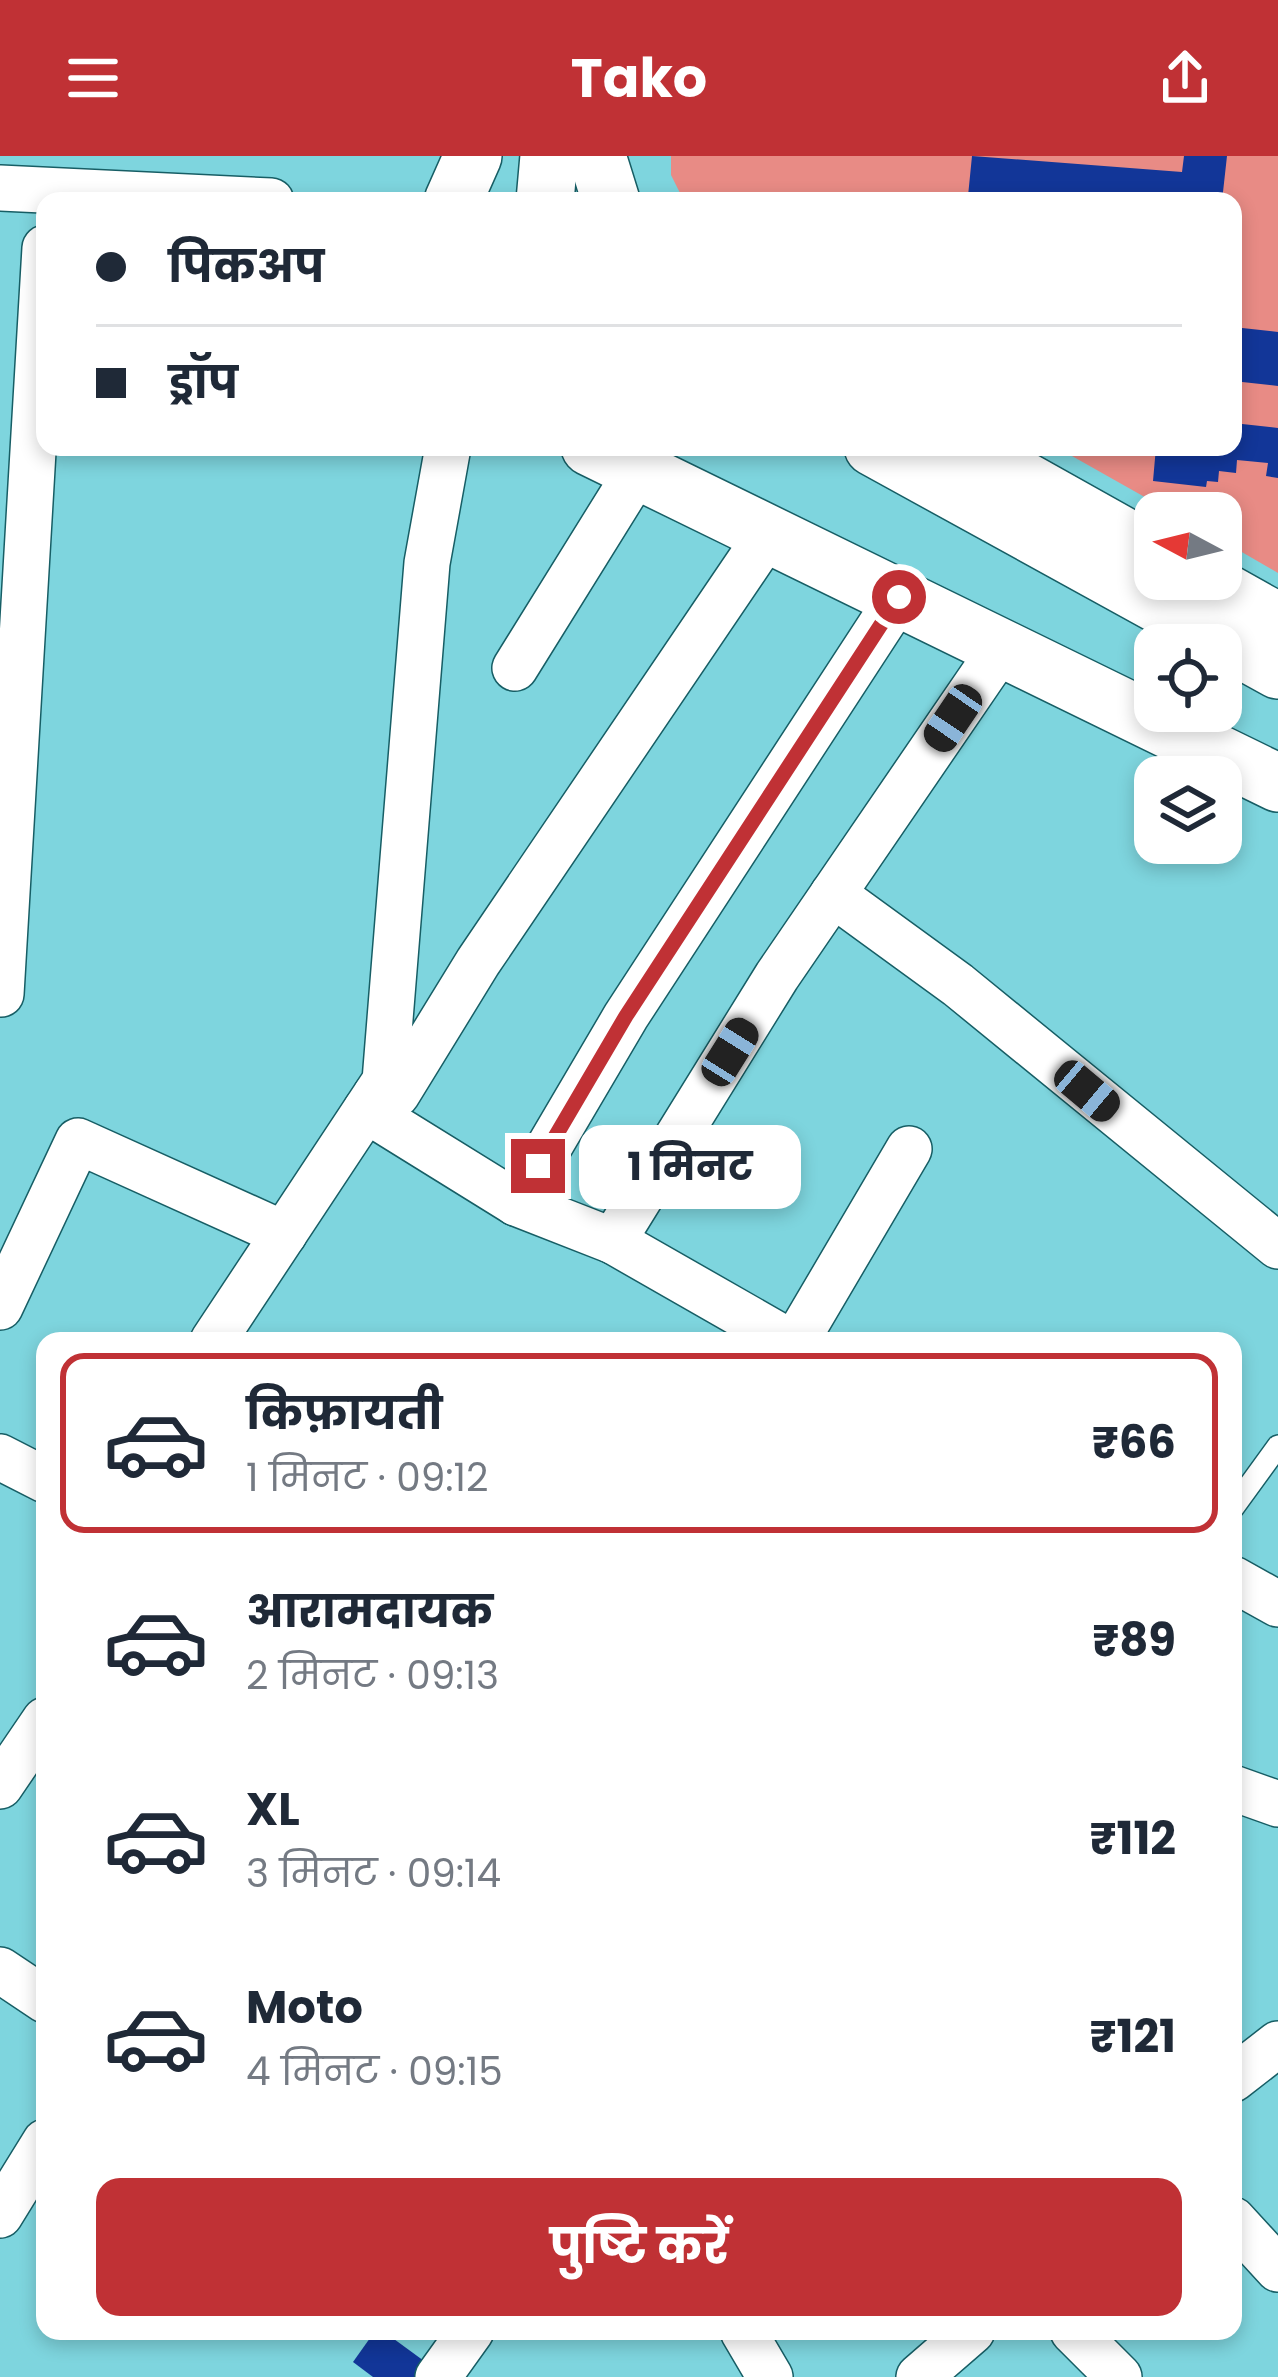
<!DOCTYPE html>
<html lang="hi">
<head>
<meta charset="utf-8">
<style>
	:root { --surface:#fff; --page:#f6f6f7; --text:#1f2937; --muted:#747a83; --line:#e0e1e3; --accent:#c03135 }
	body { margin:0; font-family:Poppins,"Noto Sans Devanagari",sans-serif; background:var(--page); color:var(--text); height:100vh; display:flex; flex-direction:column; font-size:45px; white-space:nowrap }
	* { box-sizing:border-box; margin:0 }
	p { font-size:39px; color:var(--muted) }
	.icon { flex:none; width:66px; height:66px; fill:none; stroke:currentColor; stroke-width:2; stroke-linecap:round; stroke-linejoin:round }
	.map { position:relative; flex:1; overflow:hidden }
	.details { position:absolute; left:36px; top:1176px; width:1206px; height:1008px; display:flex; flex-direction:column; background:var(--surface); border-radius:24px; box-shadow:0 6px 18px #0003 }
	.details>* { flex:none }
	.hud { position:absolute; left:36px; top:36px; width:1206px; height:264px; border-radius:24px; box-shadow:0 6px 18px #0003; display:grid; align-content:center; height:264px; padding:0 60px; background:var(--surface) }
	.needle { width:78px; rotate:277deg }
	.controls { position:absolute; left:1134px; top:336px; display:grid; gap:24px }
	.controls a { display:grid; place-items:center; width:108px; height:108px; border-radius:24px; background:var(--surface); box-shadow:0 6px 18px #0003; font-size:60px }
	.end { position:absolute; width:54px; height:54px; margin:-27px; border:15px solid #c03135; background:#fff; box-shadow:0 0 0 6px #fff }
	.from { border-radius:50% }
	.bubble { position:absolute; height:84px; border-radius:24px; background:var(--surface); box-shadow:0 6px 18px #0003; font-size:39px; font-weight:700; line-height:84px; text-align:center }
	.car { position:absolute; width:36px; height:72px; margin:-36px -18px; border-radius:15px; box-shadow:0 0 9px 3px #0007; background:linear-gradient(#222 24%,#8ab4d8 0 40%,#222 0 76%,#8ab4d8 0 86%,#222 0) }
	.hud b { display:flex; align-items:center; gap:42px; height:114px; font-size:45px }
	.hud b+b { border-top:3px solid var(--line) }
	.hud i { width:30px; height:30px; background:var(--text) }
	ul { padding:21px 0 0; list-style:none }
	li { display:flex; align-items:center; gap:36px; height:180px; margin:0 24px 18px; padding:0 36px; border:6px solid transparent; border-radius:24px }
	li div { flex:1 }
	li b { display:block; font-size:45px }
	li em { font-style:normal; font-weight:700 }
	li.selected { border-color:var(--accent) }
	li>.icon { width:108px; height:108px; stroke-width:1.5 }
	.button { display:flex; gap:24px; margin-top:auto; padding:24px 60px }
	.button a { flex:1; height:138px; border-radius:24px; background:var(--accent); color:#fff; font-size:48px; font-weight:700; line-height:138px; text-align:center }
	header { display:flex; justify-content:space-between; align-items:center; height:156px; padding:0 60px; background:var(--accent); color:#fff; font-size:54px; font-weight:700 }
	.map>svg:first-child { display:block }
</style>
</head>
<body>
<header><svg class="icon" aria-label="menu" viewBox="0 0 24 24"><path d="M4 6h16M4 12h16M4 18h16"/></svg>Tako<svg class="icon" aria-label="share" viewBox="0 0 24 24"><path d="M12 15V3M7 8l5-5 5 5M5 13v7h14v-7"/></svg></header>
<div class="map">
<svg width="1278" height="2221" viewBox="0 0 1278 2221">
	<rect width="100%" height="100%" fill="#7ed5de"/>
	<polygon fill="#e88b85" points="671,0 1278,0 1278,417 1221,384 1221,357 1173,357 1056,291 1233,291 1233,45 684,45 671,19"/>
	<g fill="#123698">
		<polygon points="972,0 1182,16 1184,0 1227,0 1222,45 968,40"/>
		<polygon points="1233,171 1278,176 1278,230 1233,225"/>
		<polygon points="1233,267 1278,272 1278,322 1266,320 1268,307 1237,304 1236,317 1219,315 1218,326 1207,325 1206,331 1153,325 1156,291 1233,291"/>
		<polygon points="375,2175 383,2175 435,2213 428,2221 373,2221 353,2206"/>
	</g>
	<g fill="none" stroke-linecap="round" stroke-linejoin="round">
		<defs>
			<polyline id="service" points="1233,1352 1278,1290"/>
			<g id="minor">
				<polyline points="0,32 271,45"/>
				<polyline points="515,512 638,314"/>
				<polyline points="833,738 958,829 1278,1090"/>
				<polyline points="1,838 45,92"/>
				<polyline points="376,939 397,938 478,806 768,378"/>
				<polyline points="366,954 516,1047 613,1085 788,1185"/>
				<polyline points="516,1047 626,860 899,441"/>
				<polyline points="613,1085 777,820 1002,491"/>
				<polyline points="0,1151 78,985 284,1078"/>
				<polyline points="213,1185 385,925 427,407 448,291"/>
				<polyline points="796,1185 909,993"/>
				<polyline points="0,1301 45,1324"/>
				<polyline points="1233,1423 1278,1448"/>
				<polyline points="0,1630 45,1564"/>
				<polyline points="1233,1632 1278,1648"/>
				<polyline points="0,1814 45,1844"/>
				<polyline points="1233,1923 1278,1888"/>
				<polyline points="0,2059 45,1986"/>
				<polyline points="1233,2064 1278,2113"/>
				<polyline points="743,2175 770,2221"/>
				<polyline points="1073,2175 1119,2221"/>
				<polyline points="438,2221 471,2175"/>
				<polyline points="919,2221 972,2175"/>
			</g>
			<g id="tertiary">
				<polyline points="597,0 611,45"/>
				<polyline points="453,45 473,0"/>
				<polyline points="545,45 549,0"/>
				<polyline points="590,291 1278,627"/>
				<polyline points="873,291 1278,514"/>
				<polyline points="964,291 1155,398"/>
				<polyline points="1201,423 1278,466"/>
			</g>
		</defs>
		<use href="#service" stroke="#175e65" stroke-width="24"/>
		<use href="#minor" stroke="#175e65" stroke-width="48"/>
		<use href="#tertiary" stroke="#175e65" stroke-width="60"/>
		<use href="#service" stroke="#fff" stroke-width="21"/>
		<use href="#minor" stroke="#fff" stroke-width="45"/>
		<use href="#tertiary" stroke="#fff" stroke-width="57"/>
	</g>
	<g fill="none" stroke-linecap="round" stroke-linejoin="round">
		<polyline stroke="#c03135" stroke-width="15" points="538,1010 626,860 899,441"/>
	</g>
</svg>
<div class="controls">
<a><svg class="needle" viewBox="-14 -14 28 28"><path d="M0-13l5 13h-10z" fill="#e53935"/><path d="M0 13l5-13h-10z" fill="#747a83"/></svg></a>
<a><svg class="icon" aria-label="locate" viewBox="0 0 24 24"><circle cx="12" cy="12" r="6"/><path d="M12 2v4M12 18v4M2 12h4M18 12h4"/></svg></a>
<a><svg class="icon" aria-label="layers" viewBox="0 0 24 24"><path d="M12 4l9 5-9 5-9-5zM3 14l9 5 9-5"/></svg></a>
</div>
<i class="end from" style="left:899px;top:441px"></i>
<i class="end" style="left:538px;top:1010px"></i>
<div class="bubble" style="left:579px;top:969px;width:222px">1 मिनट</div>
<i class="car" style="left:953px;top:562px;rotate:214deg"></i>
<i class="car" style="left:730px;top:896px;rotate:32deg"></i>
<i class="car" style="left:1087px;top:935px;rotate:130deg"></i>
<div class="hud">
<b><i class="from"></i>पिकअप</b>
<b><i></i>ड्रॉप</b>
</div>
<section class="details">
<ul>
<li class="selected"><svg class="icon" aria-label="car" viewBox="0 0 24 24"><path d="M5 17H2v-5l4-1 3-4h7l3 4 3 1v5h-3M9 17h6M6 11h13"/><circle cx="7" cy="17" r="2"/><circle cx="17" cy="17" r="2"/></svg><div><b>किफ़ायती</b><p>1 मिनट · 09:12</p></div><em>₹66</em></li>
<li><svg class="icon" aria-label="car" viewBox="0 0 24 24"><path d="M5 17H2v-5l4-1 3-4h7l3 4 3 1v5h-3M9 17h6M6 11h13"/><circle cx="7" cy="17" r="2"/><circle cx="17" cy="17" r="2"/></svg><div><b>आरामदायक</b><p>2 मिनट · 09:13</p></div><em>₹89</em></li>
<li><svg class="icon" aria-label="car" viewBox="0 0 24 24"><path d="M5 17H2v-5l4-1 3-4h7l3 4 3 1v5h-3M9 17h6M6 11h13"/><circle cx="7" cy="17" r="2"/><circle cx="17" cy="17" r="2"/></svg><div><b>XL</b><p>3 मिनट · 09:14</p></div><em>₹112</em></li>
<li><svg class="icon" aria-label="car" viewBox="0 0 24 24"><path d="M5 17H2v-5l4-1 3-4h7l3 4 3 1v5h-3M9 17h6M6 11h13"/><circle cx="7" cy="17" r="2"/><circle cx="17" cy="17" r="2"/></svg><div><b>Moto</b><p>4 मिनट · 09:15</p></div><em>₹121</em></li>
</ul>
<div class="button"><a>पुष्टि करें</a></div>
</section>
</div>
</body>
</html>
